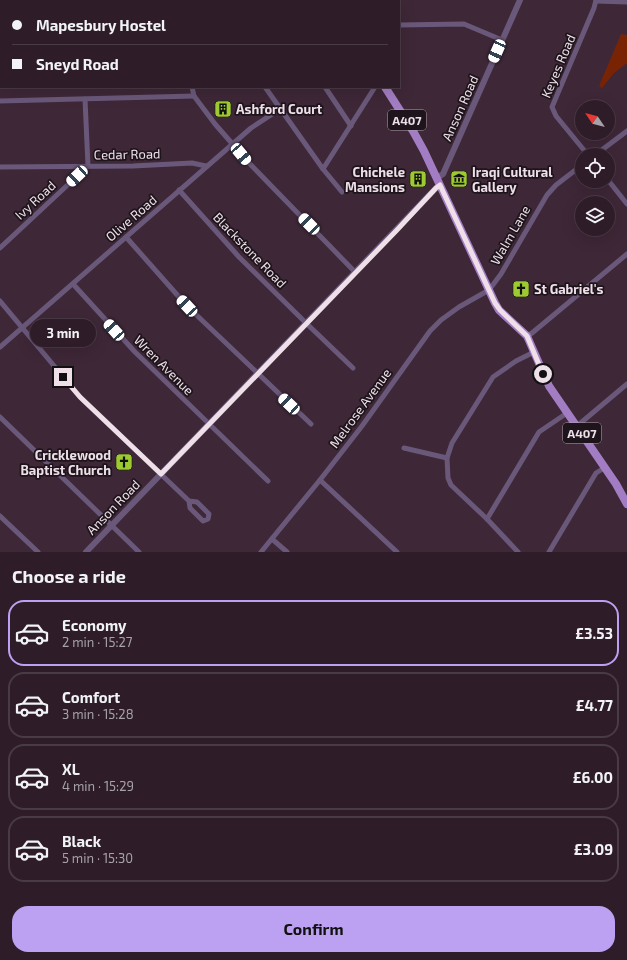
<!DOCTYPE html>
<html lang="en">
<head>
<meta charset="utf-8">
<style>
	:root { --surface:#2e1d29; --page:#3a2a35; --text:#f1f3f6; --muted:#a7a2a8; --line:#493b46; --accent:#bca0f2 }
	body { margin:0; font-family:"Exo 2",sans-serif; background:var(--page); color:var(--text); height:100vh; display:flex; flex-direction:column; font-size:15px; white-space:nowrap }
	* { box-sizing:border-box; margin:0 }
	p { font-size:13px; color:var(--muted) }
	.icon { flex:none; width:22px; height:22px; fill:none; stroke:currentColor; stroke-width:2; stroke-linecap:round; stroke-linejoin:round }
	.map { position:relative; height:552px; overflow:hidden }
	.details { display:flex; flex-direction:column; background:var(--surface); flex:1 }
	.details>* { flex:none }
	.top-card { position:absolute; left:0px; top:0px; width:400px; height:88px; box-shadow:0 4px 16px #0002,0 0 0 1px var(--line); display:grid; align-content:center; height:88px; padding:0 12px; background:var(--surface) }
	.needle { width:26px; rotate:305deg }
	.fabs { position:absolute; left:575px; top:100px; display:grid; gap:8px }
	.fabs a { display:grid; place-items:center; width:40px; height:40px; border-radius:50%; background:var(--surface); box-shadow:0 4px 16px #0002,0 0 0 1px var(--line); font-size:20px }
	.end { position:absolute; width:18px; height:18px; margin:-9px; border:5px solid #eedfe9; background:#111; box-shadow:0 0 0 2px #111 }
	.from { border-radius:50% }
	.bubble { position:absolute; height:28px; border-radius:14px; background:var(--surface); box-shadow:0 4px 16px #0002,0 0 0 1px var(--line); font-size:13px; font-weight:700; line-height:28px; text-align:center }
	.car { position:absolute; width:12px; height:24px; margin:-12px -6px; border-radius:5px; box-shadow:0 0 3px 1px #0007; background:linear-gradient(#fff 24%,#345 0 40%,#fff 0 76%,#345 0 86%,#fff 0) }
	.top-card b { display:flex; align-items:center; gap:14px; height:38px; font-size:15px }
	.top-card b+b { border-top:1px solid var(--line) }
	.top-card i { width:10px; height:10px; background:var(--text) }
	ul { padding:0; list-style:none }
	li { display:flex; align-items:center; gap:12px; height:66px; margin:0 8px 6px; padding:0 4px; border:2px solid var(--line); border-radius:16px }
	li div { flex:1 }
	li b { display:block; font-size:15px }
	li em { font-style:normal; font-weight:700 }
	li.active { border-color:var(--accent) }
	li>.icon { width:36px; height:36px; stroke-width:1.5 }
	h2 { padding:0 12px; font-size:18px; line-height:48px }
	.action { display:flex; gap:8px; margin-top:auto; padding:8px 12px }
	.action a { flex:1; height:46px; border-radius:16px; background:var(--accent); color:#111; font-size:16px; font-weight:700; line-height:46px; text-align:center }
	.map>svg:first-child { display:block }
</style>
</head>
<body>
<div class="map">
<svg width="627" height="552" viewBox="0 0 627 552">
	<rect width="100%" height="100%" fill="#3e2737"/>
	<polygon fill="#792305" points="621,34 627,35 627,63 614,73 602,88 599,86"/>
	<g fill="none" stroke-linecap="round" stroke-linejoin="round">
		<g stroke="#6a587a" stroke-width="5">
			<polyline points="177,0 177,1"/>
			<polyline points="246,0 247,1"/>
			<polyline points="267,0 268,1"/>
			<polyline points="391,0 391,1"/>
			<polyline points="596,1 627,2"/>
			<polyline points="399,25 464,24 502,40"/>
			<polyline points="0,43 1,43"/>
			<polyline points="192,87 194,96 215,124 250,164 355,272"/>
			<polyline points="265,87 323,169 342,192"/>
			<polyline points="325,87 351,126"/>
			<polyline points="0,101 194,96"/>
			<polyline points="588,155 556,116 552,107 594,8 596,0"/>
			<polyline points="595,155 627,131"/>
			<polyline points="0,167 133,166 192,163 206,166"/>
			<polyline points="323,169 375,87"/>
			<polyline points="608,180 627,204"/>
			<polyline points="179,190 239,257 306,323 353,368"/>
			<polyline points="126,237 187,306 311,424"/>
			<polyline points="0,248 88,166 85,99"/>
			<polyline points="73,284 135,352 268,481"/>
			<polyline points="0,301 80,397 189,501 197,502 209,514 208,519 203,521 190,508 189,501"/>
			<polyline points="527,336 532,333 627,254"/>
			<polyline points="0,347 251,128 280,109"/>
			<polyline points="0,417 139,552"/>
			<polyline points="577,426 627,384"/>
			<polyline points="404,448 447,458"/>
			<polyline points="320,480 397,552"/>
			<polyline points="0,516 38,552"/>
			<polyline points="487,519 539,432 567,413"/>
			<polyline points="272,539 287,552"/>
			<polyline points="261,552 320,480 362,426 430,331 441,320 459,307 489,290 501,274 547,195 556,185 582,165"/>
			<polyline points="518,552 487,519 451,485 448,478 447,458 452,443 493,377 516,361 534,352"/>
			<polyline points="549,552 596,473 604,468"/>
		</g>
		<g stroke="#6a587a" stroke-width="6">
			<polyline points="437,178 443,174 520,0"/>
			<polyline points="86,552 436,188 440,185"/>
		</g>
		<g stroke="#a37dc3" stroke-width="8">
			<polyline points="326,0 327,1"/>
			<polyline points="385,87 413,131 424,151 495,303 499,310 527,336 549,386 616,484 627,504"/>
		</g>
	</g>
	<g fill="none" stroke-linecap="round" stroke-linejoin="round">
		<polyline stroke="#eedfe9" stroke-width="5" points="63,377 80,397 161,474 396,231 436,188 440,185 495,303 500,310 527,336 543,374"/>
	</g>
	<defs>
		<symbol id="building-square" viewBox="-11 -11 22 22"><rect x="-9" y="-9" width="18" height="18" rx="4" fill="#9dca30" stroke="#1e141b"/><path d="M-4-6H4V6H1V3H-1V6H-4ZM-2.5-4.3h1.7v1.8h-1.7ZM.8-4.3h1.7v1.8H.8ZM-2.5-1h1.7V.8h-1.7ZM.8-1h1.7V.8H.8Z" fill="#111"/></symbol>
		<symbol id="museum-square" viewBox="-11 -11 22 22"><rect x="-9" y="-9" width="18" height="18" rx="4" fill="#9dca30" stroke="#1e141b"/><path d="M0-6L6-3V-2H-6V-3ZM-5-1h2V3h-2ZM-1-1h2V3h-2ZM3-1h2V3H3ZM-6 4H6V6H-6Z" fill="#111"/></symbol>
		<symbol id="church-square" viewBox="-11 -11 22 22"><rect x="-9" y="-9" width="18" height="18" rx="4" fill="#9dca30" stroke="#1e141b"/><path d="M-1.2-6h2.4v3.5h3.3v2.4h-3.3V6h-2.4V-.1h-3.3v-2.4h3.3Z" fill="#111"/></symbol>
	</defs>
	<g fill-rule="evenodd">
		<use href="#building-square" x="213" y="99" width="20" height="20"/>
		<use href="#building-square" x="408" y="169" width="20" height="20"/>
		<use href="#museum-square" x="449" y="169" width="20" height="20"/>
		<use href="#church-square" x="511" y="279" width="20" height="20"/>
		<use href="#church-square" x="114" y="452" width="20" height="20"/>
	</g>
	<g text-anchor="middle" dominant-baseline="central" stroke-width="3.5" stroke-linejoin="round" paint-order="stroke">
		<g fill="#1e141b" stroke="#b0a2ab" stroke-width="1">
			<rect x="388" y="110" width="38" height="20" rx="3"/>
			<rect x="563" y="423" width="38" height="20" rx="3"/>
		</g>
		<g font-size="12" font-weight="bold" fill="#eedfe9">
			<text x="407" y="120">A407</text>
			<text x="582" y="433">A407</text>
		</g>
		<g font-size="13" fill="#eedfe9" stroke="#1e141b">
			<text transform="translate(558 66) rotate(-67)">Keyes Road</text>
			<text transform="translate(460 108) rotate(-66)">Anson Road</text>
			<text transform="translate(127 154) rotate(-1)">Cedar Road</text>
			<text transform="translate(35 200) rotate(-43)">Ivy Road</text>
			<text transform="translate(131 218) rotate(-41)">Olive Road</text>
			<text transform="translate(510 235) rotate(-60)">Walm Lane</text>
			<text transform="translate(250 250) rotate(46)">Blackstone Road</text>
			<text transform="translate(164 365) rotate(45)">Wren Avenue</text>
			<text transform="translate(360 408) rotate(-54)">Melrose Avenue</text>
			<text transform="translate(113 507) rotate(-46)">Anson Road</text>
		</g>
		<g font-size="13" font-weight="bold" fill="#eedfe9" stroke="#1e141b" text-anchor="start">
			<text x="236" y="109">Ashford Court</text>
			<text x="405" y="172" text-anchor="end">Chichele<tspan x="405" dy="15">Mansions</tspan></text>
			<text x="472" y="172">Iraqi Cultural<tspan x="472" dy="15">Gallery</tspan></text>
			<text x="534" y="289">St Gabriel's</text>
			<text x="111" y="455" text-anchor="end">Cricklewood<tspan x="111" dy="15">Baptist Church</tspan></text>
		</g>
	</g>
</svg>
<div class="fabs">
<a><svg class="needle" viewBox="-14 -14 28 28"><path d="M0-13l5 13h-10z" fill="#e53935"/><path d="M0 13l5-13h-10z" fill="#a7a2a8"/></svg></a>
<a><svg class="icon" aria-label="locate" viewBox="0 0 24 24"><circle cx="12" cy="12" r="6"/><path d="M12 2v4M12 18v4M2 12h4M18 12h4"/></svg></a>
<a><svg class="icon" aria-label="layers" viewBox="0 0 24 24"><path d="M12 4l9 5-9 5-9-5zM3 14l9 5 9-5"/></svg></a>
</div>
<i class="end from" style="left:543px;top:374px"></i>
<i class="end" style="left:63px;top:377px"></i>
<div class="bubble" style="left:30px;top:319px;width:66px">3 min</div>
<i class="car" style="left:497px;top:51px;rotate:204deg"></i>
<i class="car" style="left:241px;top:154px;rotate:140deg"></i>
<i class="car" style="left:77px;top:176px;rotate:227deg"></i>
<i class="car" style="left:309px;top:224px;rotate:315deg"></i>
<i class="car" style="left:187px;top:306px;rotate:317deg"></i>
<i class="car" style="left:114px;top:330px;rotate:318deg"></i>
<i class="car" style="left:289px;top:404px;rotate:313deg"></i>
<div class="top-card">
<b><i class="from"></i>Mapesbury Hostel</b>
<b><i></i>Sneyd Road</b>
</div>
</div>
<section class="details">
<h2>Choose a ride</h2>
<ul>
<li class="active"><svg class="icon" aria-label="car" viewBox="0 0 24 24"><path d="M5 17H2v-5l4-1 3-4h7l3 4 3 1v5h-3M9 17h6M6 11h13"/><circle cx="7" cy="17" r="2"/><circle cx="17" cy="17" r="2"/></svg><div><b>Economy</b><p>2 min · 15:27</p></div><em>£3.53</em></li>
<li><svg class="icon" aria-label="car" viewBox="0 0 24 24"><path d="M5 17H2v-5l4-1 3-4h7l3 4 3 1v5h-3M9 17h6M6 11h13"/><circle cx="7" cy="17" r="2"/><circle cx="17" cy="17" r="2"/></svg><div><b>Comfort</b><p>3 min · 15:28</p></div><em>£4.77</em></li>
<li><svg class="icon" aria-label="car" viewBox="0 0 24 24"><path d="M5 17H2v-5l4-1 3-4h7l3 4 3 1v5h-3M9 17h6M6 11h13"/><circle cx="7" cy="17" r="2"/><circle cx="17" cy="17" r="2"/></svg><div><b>XL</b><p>4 min · 15:29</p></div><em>£6.00</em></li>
<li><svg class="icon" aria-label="car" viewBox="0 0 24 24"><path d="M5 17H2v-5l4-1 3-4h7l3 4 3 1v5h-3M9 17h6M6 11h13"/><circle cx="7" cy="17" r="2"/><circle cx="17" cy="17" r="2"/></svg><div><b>Black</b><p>5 min · 15:30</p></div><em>£3.09</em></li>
</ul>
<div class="action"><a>Confirm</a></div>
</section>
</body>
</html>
